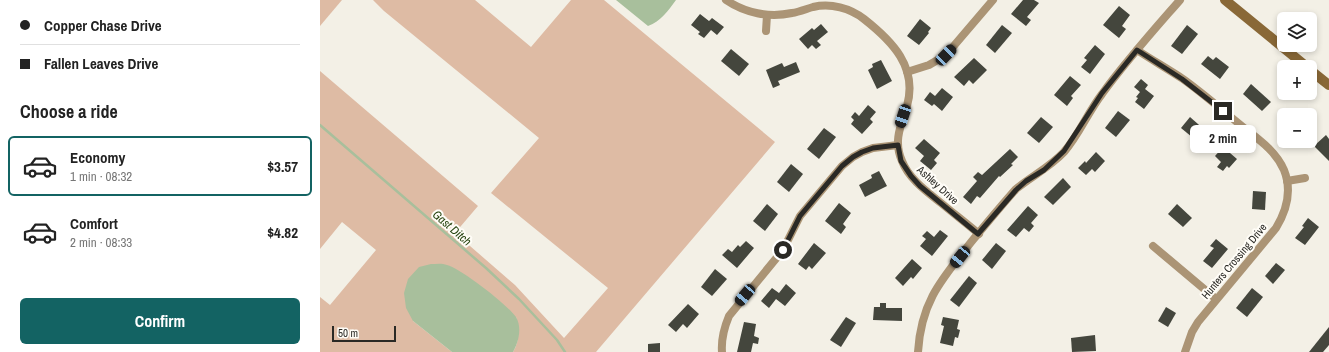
<!DOCTYPE html>
<html lang="en">
<head>
<meta charset="utf-8">
<style>
	:root { --surface:#fff; --page:#f2f2f2; --text:#222; --muted:#767676; --line:#e0e0e0; --accent:#136363 }
	body { margin:0; font-family:"Archivo Narrow",sans-serif; background:var(--page); color:var(--text); height:100vh; display:flex; flex-direction:column; font-size:15px; white-space:nowrap }
	* { box-sizing:border-box; margin:0 }
	p { font-size:13px; color:var(--muted) }
	.icon { flex:none; width:22px; height:22px; fill:none; stroke:currentColor; stroke-width:2; stroke-linecap:round; stroke-linejoin:round }
	.map { position:relative; flex:1; overflow:hidden }
	.side { display:flex; flex-direction:column; background:var(--surface); width:320px }
	.side>* { flex:none }
	.hud { display:grid; align-content:center; height:88px; padding:0 20px; background:var(--surface) }
	.controls { position:absolute; left:957px; top:12px; display:grid; gap:8px }
	.controls a { display:grid; place-items:center; width:40px; height:40px; border-radius:6px; background:var(--surface); box-shadow:0 2px 6px #0003; font-size:20px }
	.scale { position:absolute; left:12px; bottom:10px; width:64px; box-sizing:border-box; padding-left:4px; border:2px solid #2a2925; border-top:0; font-size:11px; line-height:14px; white-space:nowrap; color:#2a2925; -webkit-text-stroke:3px #fffdf7; paint-order:stroke }
	.end { position:absolute; width:18px; height:18px; margin:-9px; border:5px solid #2a2925; background:#fff; box-shadow:0 0 0 2px #fff }
	.from { border-radius:50% }
	.bubble { position:absolute; height:28px; border-radius:6px; background:var(--surface); box-shadow:0 2px 6px #0003; font-size:13px; font-weight:800; line-height:28px; text-align:center }
	.car { position:absolute; width:12px; height:24px; margin:-12px -6px; border-radius:5px; box-shadow:0 0 3px 1px #0007; background:linear-gradient(#222 24%,#8ab4d8 0 40%,#222 0 76%,#8ab4d8 0 86%,#222 0) }
	.hud b { display:flex; align-items:center; gap:14px; height:38px; font-size:15px }
	.hud b+b { border-top:1px solid var(--line) }
	.hud i { width:10px; height:10px; background:var(--text) }
	ul { padding:0; list-style:none }
	li { display:flex; align-items:center; gap:12px; height:60px; margin:0 8px 6px; padding:0 12px; border:2px solid transparent; border-radius:6px }
	li div { flex:1 }
	li b { display:block; font-size:15px }
	li em { font-style:normal; font-weight:800 }
	li.active { border-color:var(--accent) }
	li>.icon { width:36px; height:36px; stroke-width:1.5 }
	h2 { padding:0 20px; font-size:18px; line-height:48px }
	.button { display:flex; gap:8px; margin-top:auto; padding:8px 20px }
	.button a { flex:1; height:46px; border-radius:6px; background:var(--accent); color:#fff; font-size:16px; font-weight:800; line-height:46px; text-align:center }
	main { display:flex; flex:1; min-height:0 }
	.map>svg:first-child { display:block }
</style>
</head>
<body>
<main>
<section class="side">
<div class="hud">
<b><i class="from"></i>Copper Chase Drive</b>
<b><i></i>Fallen Leaves Drive</b>
</div>
<h2>Choose a ride</h2>
<ul>
<li class="active"><svg class="icon" aria-label="car" viewBox="0 0 24 24"><path d="M5 17H2v-5l4-1 3-4h7l3 4 3 1v5h-3M9 17h6M6 11h13"/><circle cx="7" cy="17" r="2"/><circle cx="17" cy="17" r="2"/></svg><div><b>Economy</b><p>1 min · 08:32</p></div><em>$3.57</em></li>
<li><svg class="icon" aria-label="car" viewBox="0 0 24 24"><path d="M5 17H2v-5l4-1 3-4h7l3 4 3 1v5h-3M9 17h6M6 11h13"/><circle cx="7" cy="17" r="2"/><circle cx="17" cy="17" r="2"/></svg><div><b>Comfort</b><p>2 min · 08:33</p></div><em>$4.82</em></li>
</ul>
<div class="button"><a>Confirm</a></div>
</section>
<div class="map">
<svg width="1009" height="352" viewBox="0 0 1009 352">
	<rect width="100%" height="100%" fill="#f3f0e6"/>
	<g fill="#debba4">
		<polygon points="0,0 22,0 0,26"/>
		<path d="M53,0H155L211,47L251,0H284L455,142L276,352H193C200,340 199,330 196,317L93,321L132,352H0V297L10,305L56,250L22,222L0,249V71L158,206L135,233L195,285L244,338L288,288L171,193L219,138L64,11Z"/>
	</g>
	<g fill="#a8bf9c">
		<path d="M296,0H356C348,11 341,21 328,26Z"/>
		<path d="M111,264C116,264 122,263 127,265C140,268 188,305 196,317C202,327 199,342 193,352H132L93,321L86,308L84,293L88,279L99,267Z"/>
	</g>
	<g fill="none" stroke-linecap="round" stroke-linejoin="round">
		<polyline stroke="#a8bf9c" stroke-width="2.5" points="0,125 166,268 199,299 237,340 245,352"/>
	</g>
	<g fill="#44463d">
		<polygon points="703,0 714,0 719,3 707,17 711,20 706,26 691,14"/>
		<polygon points="799,6 810,15 802,26 806,29 799,38 783,25"/>
		<polygon points="380,14 389,21 392,18 404,27 397,35 391,30 384,38 378,34 380,32 371,25"/>
		<polygon points="600,19 611,28 608,32 609,33 599,45 587,36"/>
		<polygon points="501,24 508,32 497,41 501,45 496,49 492,45 488,49 479,39 492,28 494,30"/>
		<polygon points="682,25 692,33 675,53 666,45"/>
		<polygon points="867,25 878,34 862,54 851,46"/>
		<polygon points="775,45 785,54 770,74 761,67 767,60 764,58"/>
		<polygon points="411,49 429,64 419,76 401,61"/>
		<polygon points="888,56 893,60 896,57 909,67 900,79 881,64"/>
		<polygon points="654,58 667,70 653,84 649,80 644,86 634,77"/>
		<polygon points="561,60 572,81 557,89 548,70 553,67 552,64"/>
		<polygon points="476,62 480,72 458,81 460,85 453,88 446,70 462,63 464,67"/>
		<polygon points="750,76 761,85 751,96 753,98 747,106 734,95"/>
		<polygon points="821,79 828,85 825,89 834,96 824,109 815,102 818,98 816,97 820,92 814,87"/>
		<polygon points="931,84 951,102 942,111 923,94"/>
		<polygon points="622,88 633,97 622,111 614,104 612,106 604,100 610,92 615,96"/>
		<polygon points="548,105 556,112 550,119 553,122 542,134 531,124 534,120 531,117 535,112 539,116"/>
		<polygon points="798,111 810,120 796,137 785,128"/>
		<polygon points="721,117 733,127 719,143 707,133"/>
		<polygon points="870,117 887,132 878,142 861,128"/>
		<polygon points="504,128 516,137 499,159 487,149"/>
		<polygon points="1006,135 1009,139 1009,161 994,146"/>
		<polygon points="604,139 620,153 614,160 617,163 611,170 600,161 604,156 595,148"/>
		<polygon points="903,147 917,159 909,168 907,166 903,171 897,167 901,162 895,156"/>
		<polygon points="690,149 698,157 691,164 693,165 680,177 679,176 660,198 657,196 651,204 643,197 657,181 653,177 658,172 662,175"/>
		<polygon points="776,152 785,161 775,172 772,169 766,175 758,168 765,161 766,163"/>
		<polygon points="471,164 483,174 469,192 457,182"/>
		<polygon points="559,171 567,186 545,197 539,185 552,178 551,175"/>
		<polygon points="743,178 751,187 733,205 724,197"/>
		<polygon points="933,191 946,192 945,210 932,209"/>
		<polygon points="519,203 531,213 523,224 526,227 521,234 505,221"/>
		<polygon points="447,204 458,214 445,231 433,221"/>
		<polygon points="857,204 872,218 863,227 848,214"/>
		<polygon points="708,206 718,215 711,223 714,226 709,232 704,228 696,237 687,230"/>
		<polygon points="988,218 999,227 985,245 975,238 984,227 982,226"/>
		<polygon points="620,230 628,236 612,256 600,246 606,239 602,236 607,231 614,237"/>
		<polygon points="896,239 908,249 892,268 883,261 894,248 890,246"/>
		<polygon points="426,241 434,248 417,268 402,255 408,249 412,252 418,245 420,247"/>
		<polygon points="494,243 506,253 492,269 489,266 486,270 478,264"/>
		<polygon points="676,243 686,251 672,269 662,260"/>
		<polygon points="592,259 602,268 593,279 591,277 583,286 575,278"/>
		<polygon points="956,263 965,270 953,284 945,276"/>
		<polygon points="395,269 407,279 392,296 381,287"/>
		<polygon points="649,276 657,283 639,307 630,300"/>
		<polygon points="466,284 476,293 465,306 456,299 449,308 441,301 452,288 459,293"/>
		<polygon points="932,288 943,297 927,317 916,308"/>
		<polygon points="560,303 566,303 566,308 582,308 582,321 553,320 554,307 560,307"/>
		<polygon points="368,304 379,314 367,328 363,324 356,332 348,325"/>
		<polygon points="846,307 856,313 848,327 838,321"/>
		<polygon points="526,317 536,323 521,347 510,340"/>
		<polygon points="623,317 639,320 637,329 640,330 638,338 635,337 633,346 620,343 624,326 621,325"/>
		<polygon points="424,322 436,324 434,336 439,338 438,344 433,343 431,352 417,352"/>
		<polygon points="1009,327 1009,345 1003,352 989,352"/>
		<polygon points="775,335 776,351 752,352 751,338"/>
		<polygon points="340,343 340,352 328,352 328,344"/>
	</g>
	<g fill="none" stroke-linecap="round" stroke-linejoin="round">
		<g stroke="#ab9475" stroke-width="8">
			<path d="M406,0C425,13 449,18 472,13C479,12 486,9 493,7C511,3 530,8 544,19C572,41 598,67 587,106C581,125 573,141 582,161C589,179 606,191 621,203C633,213 646,223 659,234"/>
			<polyline points="446,31 447,15"/>
			<path d="M817,50C832,60 848,69 863,79C884,94 903,111 923,127C938,139 956,151 964,170C972,190 967,210 956,228L878,322L872,332L865,352"/>
			<polyline points="587,72 609,65 626,55 673,0"/>
			<polyline points="967,181 985,178"/>
			<polyline points="833,246 896,299"/>
			<path d="M402,352C401,339 404,328 409,316L463,250L480,216L522,166L533,157L542,152L553,148L578,145"/>
			<path d="M598,352C601,301 622,279 652,241C666,224 681,206 696,189C712,176 730,167 744,152C759,135 768,112 782,94C806,61 833,31 860,0"/>
		</g>
		<g stroke="#896837" stroke-width="10">
			<polyline points="905,0 987,67"/>
			<polyline points="990,70 1009,85"/>
		</g>
	</g>
	<g fill="none" stroke-linecap="round" stroke-linejoin="round">
		<polyline stroke="#2a2925" stroke-width="5" points="463,250 480,216 522,166 533,157 542,152 553,148 578,145 581,161 591,176 600,186 658,234 696,190 706,181 724,170 744,151 782,93 817,50 862,79 903,111"/>
	</g>
	<g text-anchor="middle" dominant-baseline="central" stroke-width="4" stroke-linejoin="round" paint-order="stroke">
		<g font-size="11" fill="#2a2925" stroke="#fffdf7">
			<text transform="translate(618 185) rotate(42)">Ashley Drive</text>
			<text transform="translate(914 261) rotate(-50)">Hunters Crossing Drive</text>
		</g>
		<g font-size="12" font-style="italic" fill="#264410" stroke="#fffdf7">
			<text transform="translate(132 228) rotate(41)">Gast Ditch</text>
		</g>
	</g>
</svg>
<div class="controls">
<a><svg class="icon" aria-label="layers" viewBox="0 0 24 24"><path d="M12 4l9 5-9 5-9-5zM3 14l9 5 9-5"/></svg></a>
<a>+</a>
<a>−</a>
</div>
<div class="scale">50 m</div>
<i class="end from" style="left:463px;top:250px"></i>
<i class="end" style="left:903px;top:111px"></i>
<div class="bubble" style="left:870px;top:125px;width:66px">2 min</div>
<i class="car" style="left:626px;top:55px;rotate:44deg"></i>
<i class="car" style="left:583px;top:116px;rotate:198deg"></i>
<i class="car" style="left:640px;top:257px;rotate:219deg"></i>
<i class="car" style="left:425px;top:295px;rotate:220deg"></i>
</div>
</main>
</body>
</html>
